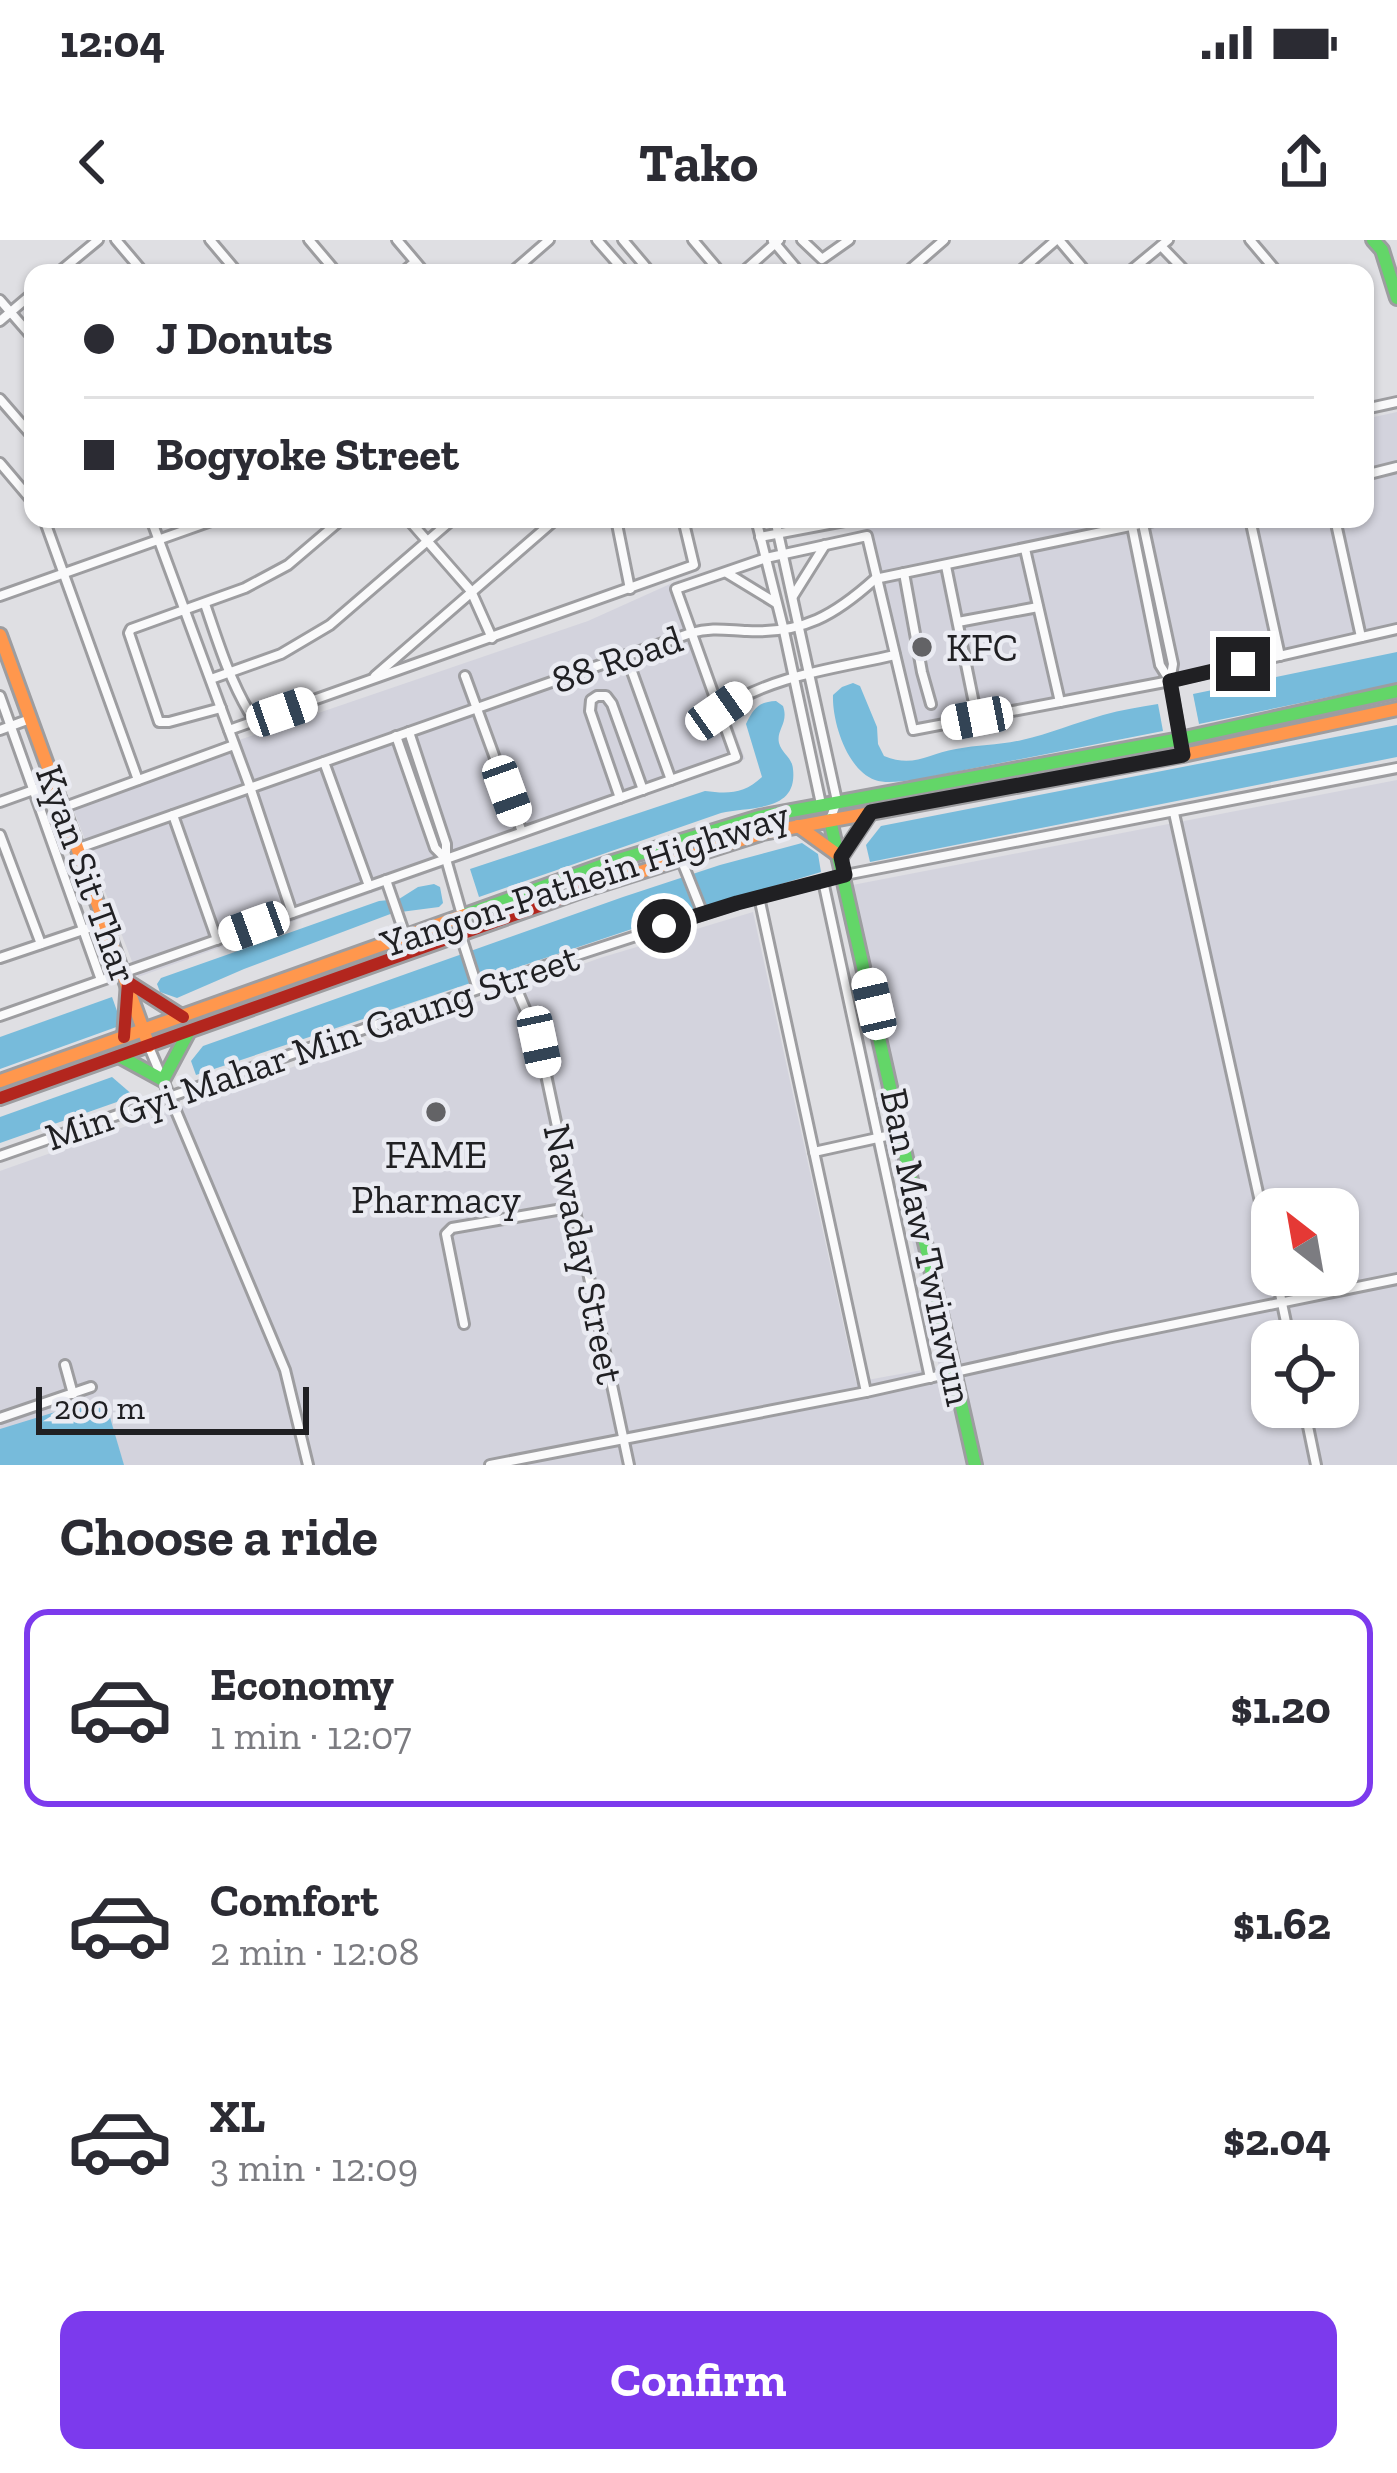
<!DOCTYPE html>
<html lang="en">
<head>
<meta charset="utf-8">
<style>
	:root { --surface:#fff; --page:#f7f7f7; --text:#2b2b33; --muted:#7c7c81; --line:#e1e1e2; --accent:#7c3aed }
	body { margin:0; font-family:"Zilla Slab",serif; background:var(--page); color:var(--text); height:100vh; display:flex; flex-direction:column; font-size:45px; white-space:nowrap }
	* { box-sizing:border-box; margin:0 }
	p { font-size:39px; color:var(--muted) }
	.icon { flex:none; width:66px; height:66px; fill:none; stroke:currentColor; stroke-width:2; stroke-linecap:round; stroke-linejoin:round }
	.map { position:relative; height:1225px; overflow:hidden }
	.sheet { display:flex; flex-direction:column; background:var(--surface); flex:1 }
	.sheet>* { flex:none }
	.banner { position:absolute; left:24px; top:24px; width:1350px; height:264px; border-radius:24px; box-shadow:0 3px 9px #0004; display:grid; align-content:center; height:264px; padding:0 60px; background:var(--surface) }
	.needle { width:78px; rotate:329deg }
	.buttons { position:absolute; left:1251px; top:948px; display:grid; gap:24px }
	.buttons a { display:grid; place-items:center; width:108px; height:108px; border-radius:24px; background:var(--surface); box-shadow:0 3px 9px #0004; font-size:60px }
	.scale { position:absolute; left:36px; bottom:30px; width:273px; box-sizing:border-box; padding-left:12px; border:6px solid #202023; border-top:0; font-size:33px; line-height:42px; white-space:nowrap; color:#202023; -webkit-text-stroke:9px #eaebf2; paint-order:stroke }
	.end { position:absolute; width:54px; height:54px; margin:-27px; border:15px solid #202023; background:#fff; box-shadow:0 0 0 6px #fff }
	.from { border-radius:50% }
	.car { position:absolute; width:36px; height:72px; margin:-36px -18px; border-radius:15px; box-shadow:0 0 9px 3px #0007; background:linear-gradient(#fff 24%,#345 0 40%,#fff 0 76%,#345 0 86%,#fff 0) }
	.banner b { display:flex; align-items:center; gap:42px; height:114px; font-size:45px }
	.banner b+b { border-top:3px solid var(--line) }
	.banner i { width:30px; height:30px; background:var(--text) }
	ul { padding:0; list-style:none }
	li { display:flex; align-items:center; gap:36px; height:198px; margin:0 24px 18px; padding:0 36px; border:6px solid transparent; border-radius:24px }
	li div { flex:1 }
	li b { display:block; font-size:45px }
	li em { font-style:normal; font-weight:800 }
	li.current { border-color:var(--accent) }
	li>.icon { width:108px; height:108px; stroke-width:1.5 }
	h2 { padding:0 60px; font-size:54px; line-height:144px }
	.button { display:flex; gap:24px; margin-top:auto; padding:24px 60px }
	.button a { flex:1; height:138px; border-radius:24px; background:var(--accent); color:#fff; font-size:48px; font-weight:800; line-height:138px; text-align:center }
	.status { display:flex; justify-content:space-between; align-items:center; height:84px; padding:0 60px; background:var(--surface); direction:ltr }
	.status svg { height:33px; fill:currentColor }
	header { display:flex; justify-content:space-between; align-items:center; height:156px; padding:0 60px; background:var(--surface); font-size:54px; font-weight:800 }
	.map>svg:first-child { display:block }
</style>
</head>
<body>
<div class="status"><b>12:04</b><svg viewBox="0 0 49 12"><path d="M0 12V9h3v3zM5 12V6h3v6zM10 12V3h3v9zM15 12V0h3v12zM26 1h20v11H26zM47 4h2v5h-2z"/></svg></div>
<header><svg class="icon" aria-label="back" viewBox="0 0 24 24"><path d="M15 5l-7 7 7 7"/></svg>Tako<svg class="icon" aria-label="share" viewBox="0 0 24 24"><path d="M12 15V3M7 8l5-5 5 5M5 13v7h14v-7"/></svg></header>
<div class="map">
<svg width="1397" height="1225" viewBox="0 0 1397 1225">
	<rect width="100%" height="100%" fill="#dfdfe3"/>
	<g fill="#d3d3dd" fill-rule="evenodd">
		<polygon points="1397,172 1397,392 908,496 860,290 908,279 1365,279 1365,179"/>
		<polygon points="679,340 745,519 138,737 69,558 588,381"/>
		<path d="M1397,540V1225H0V931L600,718L753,672L856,1142L939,1127L837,648ZM1272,969H1338V1035H1272ZM1272,1101H1338V1167H1272Z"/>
	</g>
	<g fill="#77bbdb">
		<polygon points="1397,412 1397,443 1199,484 1193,454"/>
		<path d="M853,443L860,446L877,487L878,504L884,516C914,528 927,514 956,509C978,505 1000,505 1022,500C1049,494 1075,483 1103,475C1121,470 1140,467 1158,464L1163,491L914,540C902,541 886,544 875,540C847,530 832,482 833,455L842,447Z"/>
		<path d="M776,461L783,466C789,483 776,490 779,503C782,514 792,517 793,529C798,573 750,566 721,573L479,657L470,629L705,551C728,554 744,554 762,537L746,484C754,468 758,462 776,461Z"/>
		<polygon points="1397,485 1397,517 870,622 866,605 881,586"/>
		<polygon points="802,603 818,614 821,632 635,688 196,835 191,821 203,806 623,657 720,625"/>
		<polygon points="434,644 440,647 443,663 439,667 393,673 244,729 177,758 160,752 157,744 161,738 379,661 399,659 418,647"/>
		<polygon points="112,757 122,785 0,829 0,797"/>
		<polygon points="112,837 134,856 0,903 0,877"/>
		<polygon points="104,1157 124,1225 0,1225 0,1189"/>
	</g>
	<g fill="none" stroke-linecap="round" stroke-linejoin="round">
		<defs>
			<g id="street">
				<polyline points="116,0 144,33"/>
				<polyline points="210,0 238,33"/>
				<polyline points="309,0 337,33"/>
				<polyline points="397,0 425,33"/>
				<polyline points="597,0 626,33"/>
				<polyline points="623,0 651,33"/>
				<polyline points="693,0 721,33"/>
				<polyline points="802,0 822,19 849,0"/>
				<polyline points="1059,0 1087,33"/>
				<polyline points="1250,0 1278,33"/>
				<polyline points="773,1 800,33"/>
				<polyline points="1161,6 1187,33"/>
				<polyline points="58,33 98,0"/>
				<polyline points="402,33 415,22"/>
				<polyline points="511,33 549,0"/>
				<polyline points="742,33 779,0"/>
				<polyline points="906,33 944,0"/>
				<polyline points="1018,33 1056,0"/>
				<polyline points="1128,33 1168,0"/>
				<polyline points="0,60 33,98"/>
				<polyline points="0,81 33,53"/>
				<polyline points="0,159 33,197"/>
				<polyline points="1365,169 1397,162"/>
				<polyline points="0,223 33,262"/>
				<polyline points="1365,235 1397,227"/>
				<polyline points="44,279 138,540"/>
				<polyline points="151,279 250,547 292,673"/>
				<polyline points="408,279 471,351 492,398"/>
				<polyline points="616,279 630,349"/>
				<polyline points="756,279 784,391 821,564"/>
				<polyline points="775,279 837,561 830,580"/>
				<polyline points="1250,279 1280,416"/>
				<polyline points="1335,279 1361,397"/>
				<polyline points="1143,284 1173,424 1170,441 1181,502"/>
				<polyline points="1132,286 1160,425 1170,441"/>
				<polyline points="760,297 855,279"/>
				<polyline points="1025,309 1060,462"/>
				<polyline points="946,326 977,478"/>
				<polyline points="727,333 776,363"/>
				<polyline points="904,333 922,432 931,464"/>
				<polyline points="0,356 217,279"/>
				<polyline points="793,356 825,305"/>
				<path d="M205,364C218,402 229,438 249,472H268"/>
				<polyline points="958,382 1038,367"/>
				<polyline points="626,415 671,540"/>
				<polyline points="375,436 556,279"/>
				<polyline points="465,436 522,592"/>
				<polyline points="211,439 281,414 330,385 453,279"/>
				<polyline points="0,456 101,740"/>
				<polyline points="221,468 169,482 159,482 129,393 131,389 245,348 288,325 342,279"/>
				<path d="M719,471C771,435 834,429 895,415"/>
				<polyline points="0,490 30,479"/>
				<polyline points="229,490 694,325 683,279"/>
				<polyline points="396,496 435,608 446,619 446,604 409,492"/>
				<polyline points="324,522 369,646"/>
				<polyline points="620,558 590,471 591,460 597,456 606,456 612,464 643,550"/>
				<polyline points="0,562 53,543"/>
				<polyline points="62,568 234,505"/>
				<polyline points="1174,573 1272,1016"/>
				<polyline points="173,575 217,700"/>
				<polyline points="0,595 41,704"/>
				<path d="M76,609L691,393C711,387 726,390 747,391C803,394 835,375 875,339L1164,279"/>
				<polyline points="446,619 462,675"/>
				<polyline points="681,619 703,674"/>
				<polyline points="386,640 405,695"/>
				<polyline points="823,641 930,1138"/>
				<polyline points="759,657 866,1152"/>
				<polyline points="461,696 478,749"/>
				<polyline points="0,718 104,683"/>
				<polyline points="512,738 539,802 629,1225"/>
				<polyline points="0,776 736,517 676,349 766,318 867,296 913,490 1170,441 1397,389"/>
				<polyline points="149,807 285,1130 308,1225"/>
				<polyline points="814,912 900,893"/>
				<polyline points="0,916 550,724 737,663 845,635 1397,528"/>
				<polyline points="1276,1035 1290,1101"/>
				<polyline points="464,1084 446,994 452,988 574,967"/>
				<polyline points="65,1125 73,1154"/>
				<polyline points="1304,1167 1316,1225"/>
				<polyline points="0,1178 91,1147"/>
				<polyline points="490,1225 866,1152 1112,1097 1397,1039"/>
			</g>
			<g id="fast">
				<polyline points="1373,0 1382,10 1397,58"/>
				<polyline points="830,580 975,1225"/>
				<polyline points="465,675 612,622 759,577 1180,499 1397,451"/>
				<polyline points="119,816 163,840 188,793"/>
			</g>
			<g id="slow">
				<polyline points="0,395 149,806"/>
				<polyline points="798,586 841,617 871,572"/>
				<polyline points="584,650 763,593 1183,515 1397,469"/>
				<polyline points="0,841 465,675"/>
			</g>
			<g id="jam">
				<polyline points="124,797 128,742 183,777"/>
				<polyline points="0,858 584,650"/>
			</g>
		</defs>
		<use href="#street" stroke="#9d9da0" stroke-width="14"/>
		<use href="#fast" stroke="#9d9da0" stroke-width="18"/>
		<use href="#slow" stroke="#9d9da0" stroke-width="18"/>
		<use href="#jam" stroke="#9d9da0" stroke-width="18"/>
		<use href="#street" stroke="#fafafb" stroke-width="8"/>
		<use href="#fast" stroke="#63d668" stroke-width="12"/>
		<use href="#slow" stroke="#ff974d" stroke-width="12"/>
		<use href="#jam" stroke="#b3261e" stroke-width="12"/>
	</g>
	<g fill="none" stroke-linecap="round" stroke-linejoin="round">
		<polyline stroke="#202023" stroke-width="15" points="664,686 737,663 845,635 841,617 871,572 1183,515 1170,441 1243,424"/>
	</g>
	<g fill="#636366" stroke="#eaebf2" stroke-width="4.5">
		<circle cx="922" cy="407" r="12"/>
		<circle cx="436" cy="872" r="12"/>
	</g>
	<g text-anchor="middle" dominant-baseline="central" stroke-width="9" stroke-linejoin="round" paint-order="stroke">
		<g font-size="39" fill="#202023" stroke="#eaebf2" text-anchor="start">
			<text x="946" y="407">KFC</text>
			<text x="436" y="914" text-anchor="middle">FAME<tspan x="436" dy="45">Pharmacy</tspan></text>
		</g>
		<g font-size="39" fill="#202023" stroke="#eaebf2">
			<text transform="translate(617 419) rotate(-19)">88 Road</text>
			<text transform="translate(87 634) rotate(70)">Kyan Sit Thar</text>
			<text transform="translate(585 639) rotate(-18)">Yangon-Pathein Highway</text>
			<text transform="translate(312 807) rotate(-19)">Min Gyi Mahar Min Gaung Street</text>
			<text transform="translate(927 1007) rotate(78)">Ban Maw Twinwun</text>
			<text transform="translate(584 1014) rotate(78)">Nawaday Street</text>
		</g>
	</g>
</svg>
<div class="buttons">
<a><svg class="needle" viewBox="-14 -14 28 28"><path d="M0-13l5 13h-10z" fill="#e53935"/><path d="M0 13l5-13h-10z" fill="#7c7c81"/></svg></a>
<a><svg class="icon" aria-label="locate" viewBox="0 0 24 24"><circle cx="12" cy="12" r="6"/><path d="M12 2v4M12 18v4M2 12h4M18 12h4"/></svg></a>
</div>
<div class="scale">200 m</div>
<i class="end from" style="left:664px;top:686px"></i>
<i class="end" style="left:1243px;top:424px"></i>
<i class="car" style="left:719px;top:471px;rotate:55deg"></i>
<i class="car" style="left:282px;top:472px;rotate:71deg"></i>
<i class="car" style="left:977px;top:478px;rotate:259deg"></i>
<i class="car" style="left:507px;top:551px;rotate:160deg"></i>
<i class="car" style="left:254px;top:686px;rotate:250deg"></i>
<i class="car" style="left:874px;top:764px;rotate:347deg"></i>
<i class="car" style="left:539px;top:802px;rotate:168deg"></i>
<div class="banner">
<b><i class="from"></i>J Donuts</b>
<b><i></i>Bogyoke Street</b>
</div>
</div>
<section class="sheet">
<h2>Choose a ride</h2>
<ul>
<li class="current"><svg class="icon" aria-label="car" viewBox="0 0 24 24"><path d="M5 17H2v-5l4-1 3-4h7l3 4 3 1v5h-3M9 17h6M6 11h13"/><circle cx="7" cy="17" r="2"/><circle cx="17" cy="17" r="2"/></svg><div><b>Economy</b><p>1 min · 12:07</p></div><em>$1.20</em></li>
<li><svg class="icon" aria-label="car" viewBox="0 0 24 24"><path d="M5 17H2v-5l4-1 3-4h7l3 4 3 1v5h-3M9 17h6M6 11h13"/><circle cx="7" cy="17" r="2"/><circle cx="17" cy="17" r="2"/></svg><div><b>Comfort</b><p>2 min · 12:08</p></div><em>$1.62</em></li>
<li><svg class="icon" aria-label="car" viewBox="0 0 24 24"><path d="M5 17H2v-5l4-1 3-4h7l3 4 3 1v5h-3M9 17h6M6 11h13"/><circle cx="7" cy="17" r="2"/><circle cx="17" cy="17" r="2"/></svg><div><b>XL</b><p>3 min · 12:09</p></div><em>$2.04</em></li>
</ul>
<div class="button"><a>Confirm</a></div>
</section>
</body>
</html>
